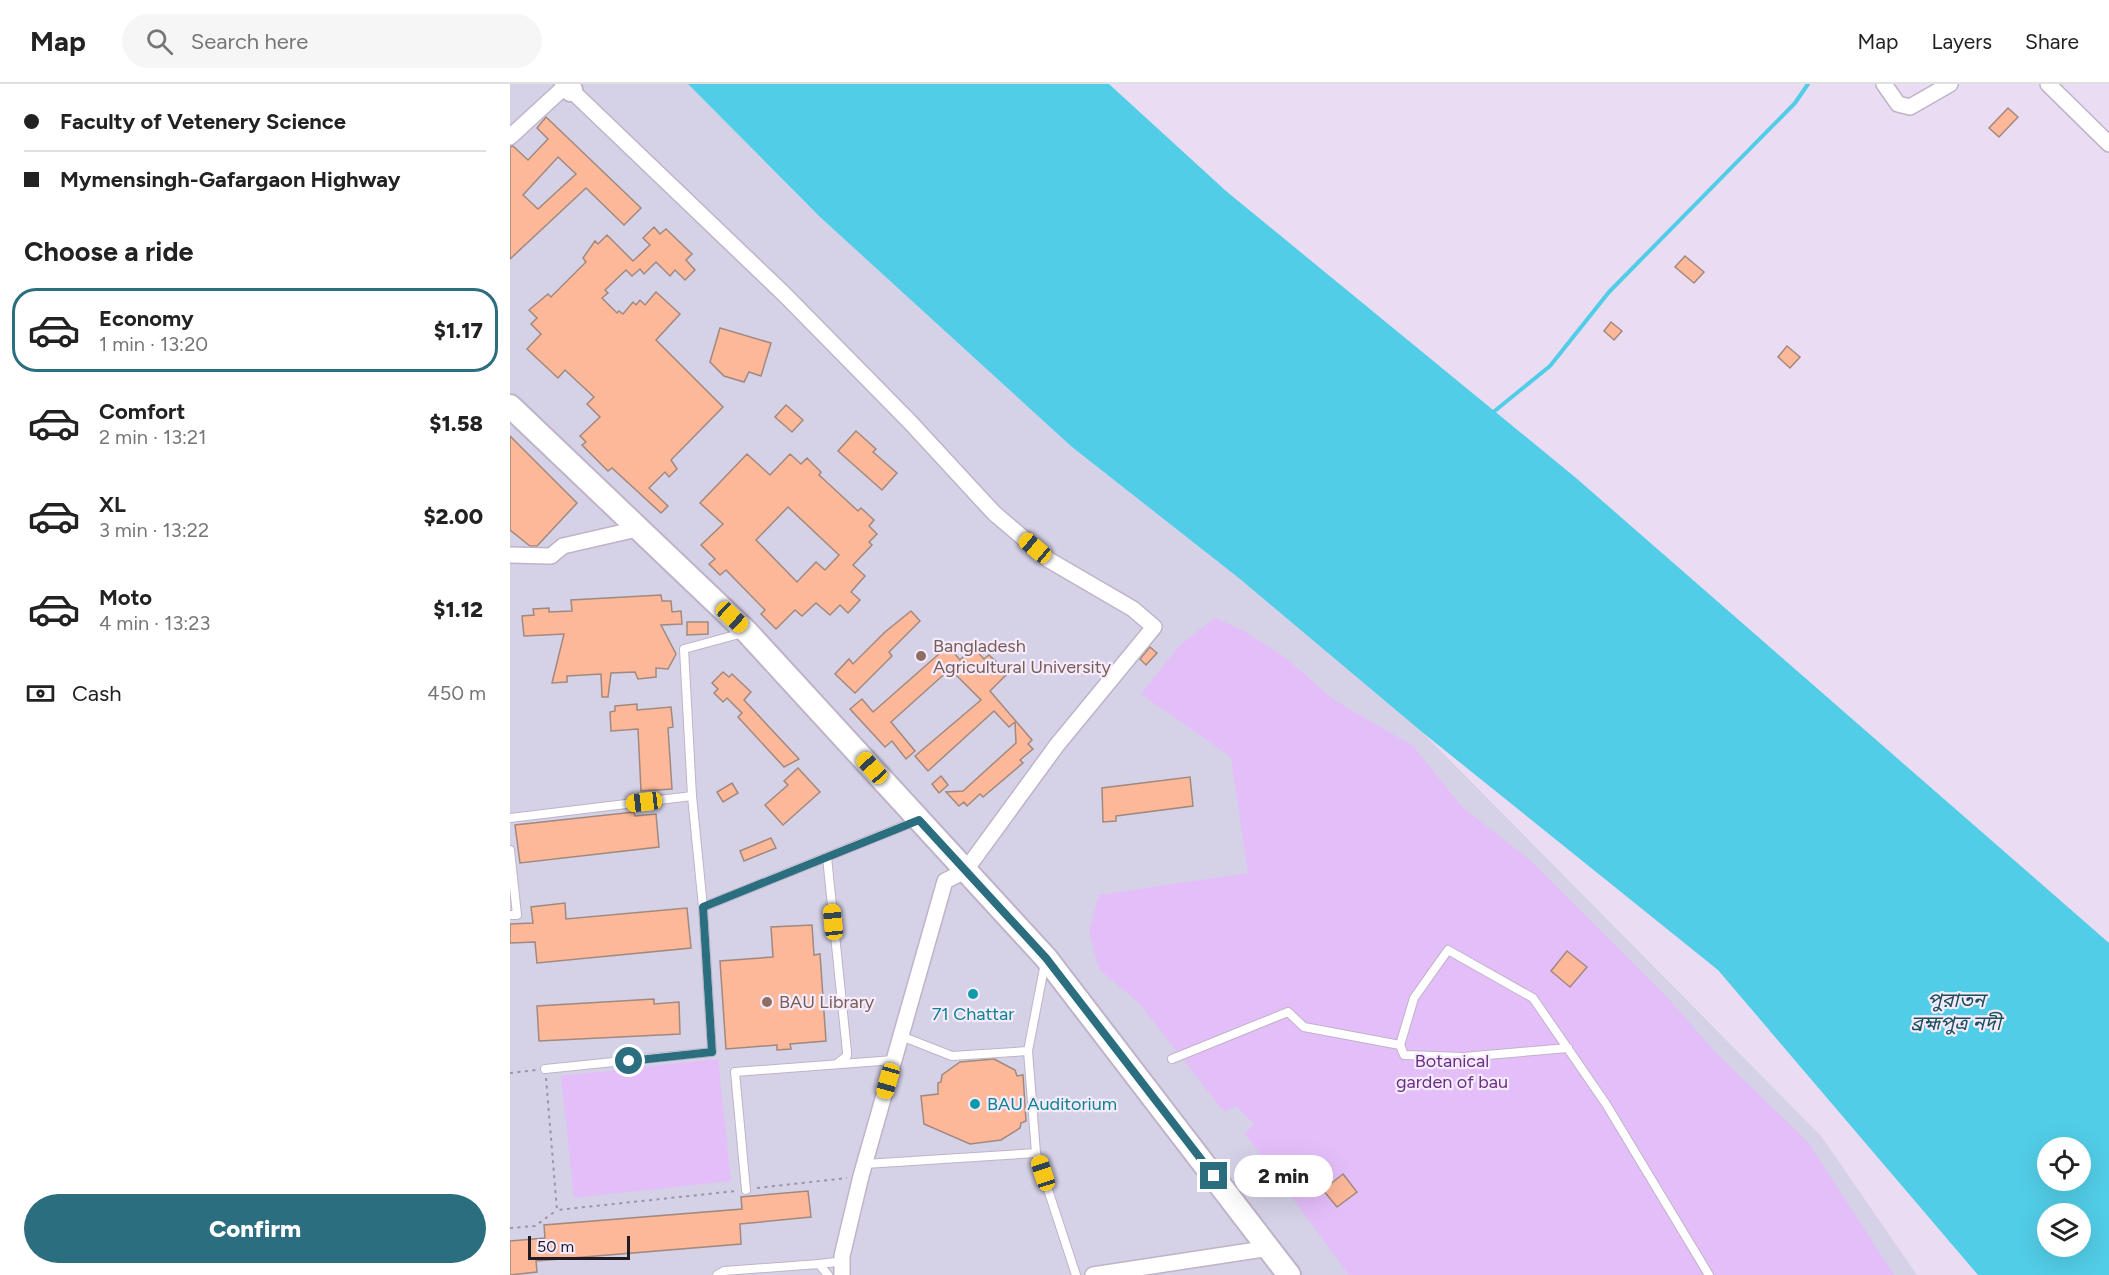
<!DOCTYPE html>
<html lang="en">
<head>
<meta charset="utf-8">
<style>
	:root { --surface:#fff; --page:#f6f6f6; --text:#222; --muted:#767676; --line:#e0e0e0; --accent:#2b6e80 }
	body { margin:0; font-family:Figtree,"Noto Sans Bengali",sans-serif; background:var(--page); color:var(--text); height:100vh; display:flex; flex-direction:column; font-size:22px; white-space:nowrap }
	* { box-sizing:border-box; margin:0 }
	p { font-size:20px; color:var(--muted) }
	.icon { flex:none; width:33px; height:33px; fill:none; stroke:currentColor; stroke-width:2; stroke-linecap:round; stroke-linejoin:round }
	.map { position:relative; flex:1; overflow:hidden }
	.details { display:flex; flex-direction:column; background:var(--surface); width:510px }
	.details>* { flex:none }
	.banner { display:grid; align-content:center; height:132px; padding:0 24px; background:var(--surface) }
	.tools { position:absolute; left:1527px; top:1053px; display:grid; gap:12px }
	.tools a { display:grid; place-items:center; width:54px; height:54px; border-radius:50%; background:var(--surface); box-shadow:0 6px 24px #0002; font-size:30px }
	.scale { position:absolute; left:18px; bottom:15px; width:102px; box-sizing:border-box; padding-left:6px; border:3px solid #201b23; border-top:0; font-size:16px; line-height:21px; white-space:nowrap; color:#201b23; -webkit-text-stroke:4px #f6ebfd; paint-order:stroke }
	.end { position:absolute; width:27px; height:27px; margin:-14px; border:8px solid #2b6e80; background:#fff; box-shadow:0 0 0 3px #fff }
	.from { border-radius:50% }
	.bubble { position:absolute; height:42px; border-radius:21px; background:var(--surface); box-shadow:0 6px 24px #0002; font-size:20px; font-weight:800; line-height:42px; text-align:center }
	.car { position:absolute; width:18px; height:36px; margin:-18px -9px; border-radius:8px; box-shadow:0 0 4px 2px #0007; background:linear-gradient(#f5c518 24%,#345 0 40%,#f5c518 0 76%,#345 0 86%,#f5c518 0) }
	.banner b { display:flex; align-items:center; gap:21px; height:57px; font-size:22px }
	.banner b+b { border-top:2px solid var(--line) }
	.banner i { width:15px; height:15px; background:var(--text) }
	ul { padding:0; list-style:none }
	li { display:flex; align-items:center; gap:18px; height:84px; margin:0 12px 9px; padding:0 12px; border:3px solid transparent; border-radius:24px }
	li div { flex:1 }
	li b { display:block; font-size:22px }
	li em { font-style:normal; font-weight:800 }
	li.selected { border-color:var(--accent) }
	li>.icon { width:54px; height:54px; stroke-width:1.5 }
	h2 { padding:0 24px; font-size:27px; line-height:72px }
	.pay { display:flex; align-items:center; gap:15px; height:66px; padding:0 24px; font-size:22px }
	.pay p { margin-inline-start:auto }
	.action { display:flex; gap:12px; margin-top:auto; padding:12px 24px }
	.action a { flex:1; height:69px; border-radius:36px; background:var(--accent); color:#fff; font-size:24px; font-weight:800; line-height:69px; text-align:center }
	header { display:flex; align-items:center; gap:36px; box-sizing:border-box; height:84px; padding:0 30px; background:var(--surface); border-bottom:2px solid var(--line) }
	header strong { font-size:28px }
	nav { display:flex; gap:33px; margin-inline-start:auto; font-size:21px }
	.search { width:420px; height:54px; background:var(--page); display:flex; align-items:center; gap:15px; box-sizing:border-box; padding:0 21px; border-radius:33px; color:var(--muted); font-size:22px }
	main { display:flex; flex:1; min-height:0 }
	.map>svg:first-child { display:block }
</style>
</head>
<body>
<header>
<strong>Map</strong>
<div class="search"><svg class="icon" aria-label="search" viewBox="0 0 24 24"><circle cx="10" cy="10" r="6"/><path d="M15 15l6 6"/></svg>Search here</div>
<nav><a>Map</a><a>Layers</a><a>Share</a></nav>
</header>
<main>
<section class="details">
<div class="banner">
<b><i class="from"></i>Faculty of Vetenery Science</b>
<b><i></i>Mymensingh-Gafargaon Highway</b>
</div>
<h2>Choose a ride</h2>
<ul>
<li class="selected"><svg class="icon" aria-label="car" viewBox="0 0 24 24"><path d="M5 17H2v-5l4-1 3-4h7l3 4 3 1v5h-3M9 17h6M6 11h13"/><circle cx="7" cy="17" r="2"/><circle cx="17" cy="17" r="2"/></svg><div><b>Economy</b><p>1 min · 13:20</p></div><em>$1.17</em></li>
<li><svg class="icon" aria-label="car" viewBox="0 0 24 24"><path d="M5 17H2v-5l4-1 3-4h7l3 4 3 1v5h-3M9 17h6M6 11h13"/><circle cx="7" cy="17" r="2"/><circle cx="17" cy="17" r="2"/></svg><div><b>Comfort</b><p>2 min · 13:21</p></div><em>$1.58</em></li>
<li><svg class="icon" aria-label="car" viewBox="0 0 24 24"><path d="M5 17H2v-5l4-1 3-4h7l3 4 3 1v5h-3M9 17h6M6 11h13"/><circle cx="7" cy="17" r="2"/><circle cx="17" cy="17" r="2"/></svg><div><b>XL</b><p>3 min · 13:22</p></div><em>$2.00</em></li>
<li><svg class="icon" aria-label="car" viewBox="0 0 24 24"><path d="M5 17H2v-5l4-1 3-4h7l3 4 3 1v5h-3M9 17h6M6 11h13"/><circle cx="7" cy="17" r="2"/><circle cx="17" cy="17" r="2"/></svg><div><b>Moto</b><p>4 min · 13:23</p></div><em>$1.12</em></li>
</ul>
<div class="pay"><svg class="icon" aria-label="cash" viewBox="0 0 24 24"><path d="M3 7h18v10H3z"/><circle cx="12" cy="12" r="2"/></svg>Cash<p>450 m</p></div>
<div class="action"><a>Confirm</a></div>
</section>
<div class="map">
<svg width="1599" height="1191" viewBox="0 0 1599 1191">
	<rect width="100%" height="100%" fill="#eadcf2"/>
	<polygon fill="#d5d1e7" points="0,0 178,0 310,133 562,363 730,495 912,648 1311,1052 1407,1191 0,1191"/>
	<g fill="#e4bef9">
		<polygon points="705,534 734,547 776,574 824,616 903,662 952,723 1020,776 1159,915 1205,968 1298,1058 1384,1191 839,1191 735,1050 744,1040 726,1022 714,1028 630,920 589,885 579,848 589,811 738,789 721,673 631,610 669,562"/>
		<polygon points="208,975 221,1097 64,1114 51,992"/>
	</g>
	<path fill="#52cde7" fill-rule="evenodd" d="M178,0H599L716,107L1066,394L1599,859V1191H1468L1208,886L912,648L730,495L562,363L310,133ZM1538,1064H1570V1096H1538ZM1538,1130H1570V1162H1538Z"/>
	<g fill="none" stroke-linecap="round" stroke-linejoin="round">
		<polyline stroke="#52cde7" stroke-width="4" points="981,330 1040,282 1099,208 1285,19 1298,0"/>
	</g>
	<g fill="#fdb899" stroke="#a1897e" stroke-width="1.5" fill-rule="evenodd">
		<polygon points="1498,24 1508,33 1489,53 1479,44"/>
		<path d="M36,33L131,124L114,141L76,104L0,175V63L3,62L18,76L38,55L27,44ZM48,73L66,90L28,125L13,111Z"/>
		<polygon points="144,143 150,150 156,145 182,170 176,176 185,186 175,196 165,186 160,192 146,178 134,190 130,185 122,192 116,186 95,206 98,209 92,214 107,229 109,227 113,230 123,218 126,221 130,216 135,221 146,208 170,230 146,256 213,323 161,376 167,385 159,393 155,388 139,404 158,422 151,429 102,384 98,387 72,361 76,358 70,352 90,333 77,320 84,313 55,286 48,294 17,265 31,250 21,240 27,234 19,226 38,210 41,213 76,178 73,174 85,157 88,160 97,151 123,177 140,161 133,154"/>
		<polygon points="1175,172 1194,188 1184,199 1165,183"/>
		<polygon points="1101,238 1112,247 1104,256 1094,247"/>
		<polygon points="210,244 261,259 251,292 239,288 234,298 214,292 200,278"/>
		<polygon points="1277,262 1290,273 1280,284 1268,273"/>
		<polygon points="276,321 293,336 282,348 265,333"/>
		<polygon points="346,347 366,365 363,368 387,389 372,406 328,367"/>
		<polygon points="0,352 67,419 27,462 20,462 0,446"/>
		<path d="M237,370L260,391L280,370L291,380L297,374L311,388L309,391L348,427L351,424L364,436L359,442L367,450L359,458L362,461L343,481L355,492L341,508L350,516L338,529L330,521L320,531L306,519L292,532L285,526L266,545L251,530L255,526L216,486L210,491L199,480L205,475L191,461L213,440L190,419ZM278,423L329,471L315,486L306,478L287,498L246,456Z"/>
		<polygon points="151,511 152,517 161,517 162,528 171,527 172,540 151,541 166,570 158,585 146,584 146,593 128,595 125,588 101,589 98,613 92,613 91,590 57,592 57,598 42,599 54,550 14,552 12,532 24,531 23,525 39,524 39,528 62,527 61,516"/>
		<polygon points="401,527 410,537 379,568 382,572 345,609 325,590 339,575 343,580 375,548"/>
		<polygon points="177,538 198,538 198,550 177,551"/>
		<polygon points="438,562 450,576 463,563 474,575 479,571 498,589 480,607 522,656 518,660 523,665 510,676 513,679 473,713 470,710 457,722 454,718 449,722 436,708 453,707 506,659 505,638 499,643 484,627 418,687 405,672 471,616 440,585 381,638 405,667 396,675 382,657 375,663 340,625 352,615 363,628"/>
		<polygon points="640,563 647,569 636,581 630,575"/>
		<polygon points="213,588 219,593 222,590 241,608 234,616 289,675 274,683 228,633 232,629 217,614 213,618 204,609 208,605 202,599"/>
		<polygon points="127,620 127,626 161,623 163,643 158,644 162,705 131,707 128,645 101,647 100,628 105,627 105,622"/>
		<polygon points="288,684 310,708 273,741 255,721 278,701 274,697"/>
		<polygon points="431,692 438,701 429,709 422,700"/>
		<polygon points="680,693 683,722 606,732 606,737 593,738 592,704"/>
		<polygon points="222,699 228,709 213,718 207,708"/>
		<polygon points="124,728 125,732 146,730 149,763 10,779 5,741"/>
		<polygon points="261,754 266,764 234,777 230,767"/>
		<polygon points="55,819 56,835 177,824 181,864 27,879 25,858 0,859 0,840 23,839 21,823"/>
		<polygon points="302,841 304,871 310,870 316,957 280,960 281,965 267,966 267,961 216,965 210,877 263,873 261,843"/>
		<polygon points="1057,867 1077,883 1060,903 1041,887"/>
		<polygon points="144,915 144,920 169,918 170,950 29,957 27,922"/>
		<polygon points="484,975 505,986 507,992 513,991 516,1037 511,1039 510,1044 491,1056 460,1060 414,1040 411,1012 428,1010 428,999 431,998 432,991 450,978"/>
		<polygon points="833,1090 847,1108 827,1123 813,1106"/>
		<polygon points="298,1107 301,1133 230,1140 231,1160 26,1177 27,1188 0,1191 0,1157 35,1154 34,1141 232,1125 231,1113"/>
	</g>
	<g fill="none" stroke-linecap="round" stroke-linejoin="round">
		<defs>
			<g id="lane">
				<polyline points="0,734 182,712 174,565 233,549"/>
				<polyline points="0,766 7,831 0,831"/>
				<polyline points="317,773 337,968 337,972 328,979"/>
				<polyline points="193,823 408,736"/>
				<polyline points="391,952 442,972 518,967 535,879"/>
				<polyline points="890,961 894,971 954,973 1058,964"/>
				<polyline points="518,967 526,1069 566,1191"/>
				<polyline points="662,975 778,928 794,943 890,961 904,914 938,866 1023,914 1096,1020 1199,1191"/>
				<polyline points="35,985 202,968 193,823 182,712"/>
				<polyline points="355,1080 526,1069"/>
				<polyline points="236,1106 225,988 384,976"/>
				<polyline points="309,1180 326,1178 332,1173"/>
				<polyline points="207,1191 214,1187 309,1180 318,1191"/>
			</g>
			<g id="street">
				<polyline points="1374,0 1388,20 1400,23 1440,0"/>
				<polyline points="1538,0 1599,60"/>
				<polyline points="0,53 50,7 55,4 61,6 274,210 400,338 484,429 539,476 623,525 644,543 547,661 455,787 435,797 351,1092 332,1172 332,1191"/>
				<polyline points="0,471 41,472 53,462 127,445"/>
				<polyline points="583,1191 760,1164"/>
			</g>
			<g id="secondary">
				<polyline points="56,0 61,6"/>
				<polyline points="0,322 237,548 536,874 779,1191"/>
			</g>
		</defs>
		<use href="#lane" stroke="#c0b3c8" stroke-width="10"/>
		<use href="#street" stroke="#c0b3c8" stroke-width="18"/>
		<use href="#secondary" stroke="#c0b3c8" stroke-width="26"/>
		<g stroke="#9e93a4" stroke-width="2" stroke-dasharray="3 4.5" stroke-linecap="butt">
			<polyline points="0,989 26,986"/>
			<polyline points="36,994 47,1126 226,1107"/>
			<polyline points="247,1104 337,1094"/>
			<polyline points="0,1144 25,1142 47,1126"/>
		</g>
		<use href="#lane" stroke="#fff" stroke-width="8"/>
		<use href="#street" stroke="#fff" stroke-width="15"/>
		<use href="#secondary" stroke="#fff" stroke-width="22"/>
	</g>
	<g fill="none" stroke-linecap="round" stroke-linejoin="round">
		<polyline stroke="#2b6e80" stroke-width="8" points="119,977 202,968 193,823 409,736 536,874 704,1092"/>
	</g>
	<g fill="#8d6e63" stroke="#f6ebfd" stroke-width="2">
		<circle cx="411" cy="572" r="6"/>
		<circle cx="257" cy="918" r="6"/>
	</g>
	<g fill="#0f9aa8" stroke="#f6ebfd" stroke-width="2">
		<circle cx="463" cy="910" r="6"/>
		<circle cx="465" cy="1020" r="6"/>
	</g>
	<g text-anchor="middle" dominant-baseline="central" stroke-width="4.5" stroke-linejoin="round" paint-order="stroke">
		<g font-size="18" fill="#785e54" stroke="#f6ebfd" text-anchor="start">
			<text x="423" y="562">Bangladesh<tspan x="423" dy="21">Agricultural University</tspan></text>
			<text x="269" y="918">BAU Library</text>
		</g>
		<g font-size="18" fill="#0d838f" stroke="#f6ebfd">
			<text x="463" y="930">71 Chattar</text>
			<text x="477" y="1020" text-anchor="start">BAU Auditorium</text>
		</g>
		<g font-size="18" fill="#692f84" stroke="#f6ebfd">
			<text x="942" y="977">Botanical<tspan x="942" dy="21">garden of bau</tspan></text>
		</g>
		<g font-size="20" font-style="italic" fill="#1b4f5a" stroke="#f6ebfd">
			<text x="1446" y="916">পুরাতন<tspan x="1446" dy="23">ব্রহ্মপুত্র নদী</tspan></text>
		</g>
	</g>
</svg>
<div class="tools">
<a><svg class="icon" aria-label="locate" viewBox="0 0 24 24"><circle cx="12" cy="12" r="6"/><path d="M12 2v4M12 18v4M2 12h4M18 12h4"/></svg></a>
<a><svg class="icon" aria-label="layers" viewBox="0 0 24 24"><path d="M12 4l9 5-9 5-9-5zM3 14l9 5 9-5"/></svg></a>
</div>
<div class="scale">50 m</div>
<i class="end from" style="left:119px;top:977px"></i>
<i class="end" style="left:704px;top:1092px"></i>
<div class="bubble" style="left:724px;top:1071px;width:99px">2 min</div>
<i class="car" style="left:525px;top:464px;rotate:310deg"></i>
<i class="car" style="left:222px;top:533px;rotate:133deg"></i>
<i class="car" style="left:362px;top:684px;rotate:318deg"></i>
<i class="car" style="left:134px;top:718px;rotate:263deg"></i>
<i class="car" style="left:323px;top:838px;rotate:354deg"></i>
<i class="car" style="left:378px;top:997px;rotate:196deg"></i>
<i class="car" style="left:533px;top:1089px;rotate:342deg"></i>
</div>
</main>
</body>
</html>
